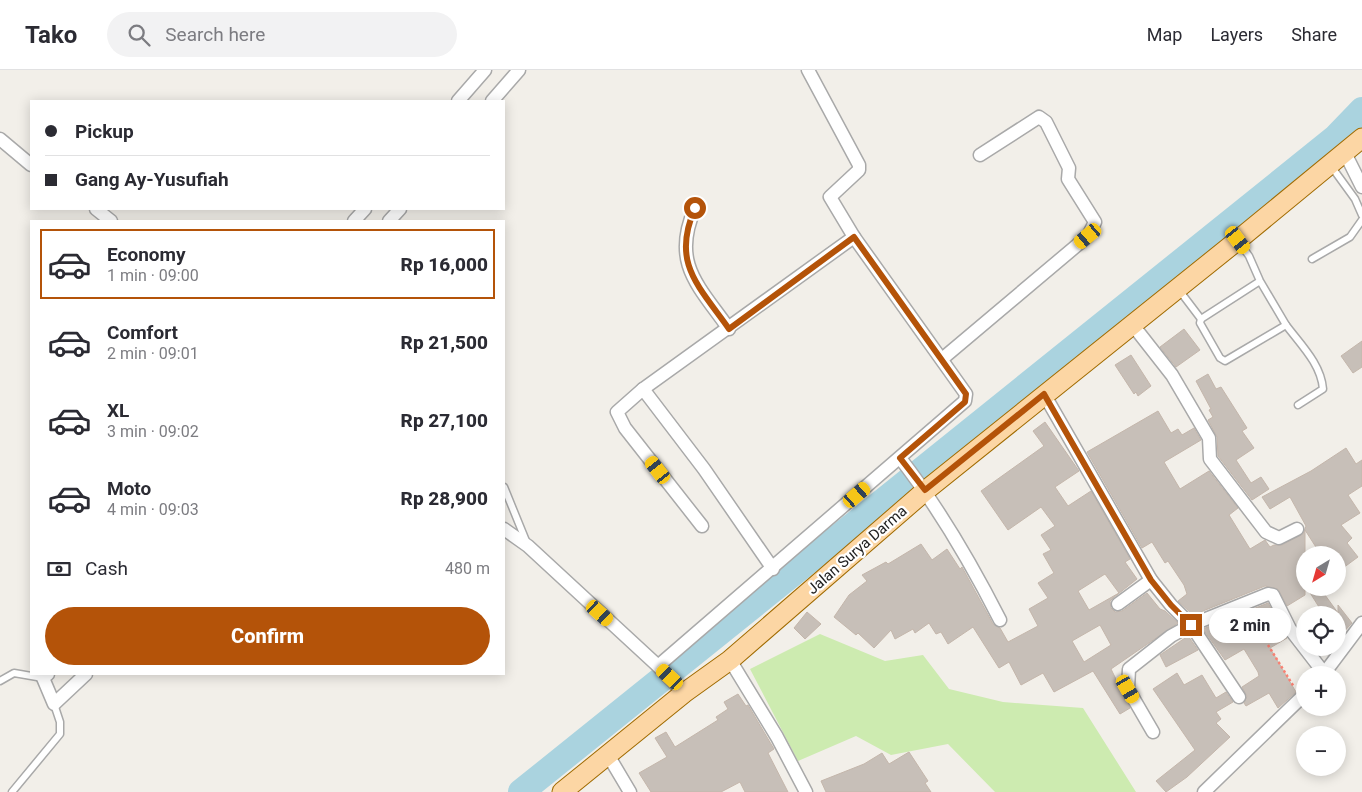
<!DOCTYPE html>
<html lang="en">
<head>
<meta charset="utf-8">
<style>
	:root { --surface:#fff; --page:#f2f2f3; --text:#2b2b33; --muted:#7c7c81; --line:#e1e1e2; --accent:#b45309 }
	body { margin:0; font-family:Roboto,sans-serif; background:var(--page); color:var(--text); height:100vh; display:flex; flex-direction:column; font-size:19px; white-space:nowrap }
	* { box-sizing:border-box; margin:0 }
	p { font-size:16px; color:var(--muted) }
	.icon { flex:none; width:28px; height:28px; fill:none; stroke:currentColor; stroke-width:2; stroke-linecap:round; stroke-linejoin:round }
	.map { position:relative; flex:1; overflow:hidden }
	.drawer { position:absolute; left:30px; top:150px; width:475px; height:455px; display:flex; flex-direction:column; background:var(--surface); border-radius:0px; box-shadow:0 2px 12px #0003 }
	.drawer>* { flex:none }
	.guide { position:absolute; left:30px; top:30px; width:475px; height:110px; border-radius:0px; box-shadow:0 2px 12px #0003; display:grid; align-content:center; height:110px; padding:0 15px; background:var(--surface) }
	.needle { width:32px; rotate:217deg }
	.controls { position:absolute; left:1296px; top:476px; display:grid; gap:10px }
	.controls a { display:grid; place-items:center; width:50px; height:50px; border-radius:50%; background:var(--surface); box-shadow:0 2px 12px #0003; font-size:25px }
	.end { position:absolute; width:22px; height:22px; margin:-11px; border:6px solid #b45309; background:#fff; box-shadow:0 0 0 2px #fff }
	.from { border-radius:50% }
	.bubble { position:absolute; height:35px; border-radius:18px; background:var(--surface); box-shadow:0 2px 12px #0003; font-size:16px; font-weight:800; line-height:35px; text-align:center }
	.car { position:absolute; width:15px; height:30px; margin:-15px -8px; border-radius:6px; box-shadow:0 0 4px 1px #0007; background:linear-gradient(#f5c518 24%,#345 0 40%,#f5c518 0 76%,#345 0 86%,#f5c518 0) }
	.guide b { display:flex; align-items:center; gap:18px; height:48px; font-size:19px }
	.guide b+b { border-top:1px solid var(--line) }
	.guide i { width:12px; height:12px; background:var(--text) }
	ul { padding:9px 0 0; list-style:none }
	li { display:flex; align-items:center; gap:15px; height:70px; margin:0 10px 8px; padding:0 5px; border:2px solid transparent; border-radius:0px }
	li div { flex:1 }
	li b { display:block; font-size:19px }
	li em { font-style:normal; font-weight:800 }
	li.selected { border-color:var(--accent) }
	li>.icon { width:45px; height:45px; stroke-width:1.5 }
	.pay { display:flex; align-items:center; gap:12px; height:55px; padding:0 15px; font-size:19px }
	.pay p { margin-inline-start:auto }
	.cta { display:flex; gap:10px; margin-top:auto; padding:10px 15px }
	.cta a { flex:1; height:58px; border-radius:30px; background:var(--accent); color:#fff; font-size:20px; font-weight:800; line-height:58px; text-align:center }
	header { display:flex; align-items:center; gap:30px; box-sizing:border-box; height:70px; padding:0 25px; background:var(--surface); border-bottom:1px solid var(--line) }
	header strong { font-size:24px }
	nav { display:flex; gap:28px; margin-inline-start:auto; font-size:18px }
	.search { width:350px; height:45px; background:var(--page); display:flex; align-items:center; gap:12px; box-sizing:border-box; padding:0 18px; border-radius:28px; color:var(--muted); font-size:19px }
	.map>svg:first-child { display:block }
</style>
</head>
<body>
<header>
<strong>Tako</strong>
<div class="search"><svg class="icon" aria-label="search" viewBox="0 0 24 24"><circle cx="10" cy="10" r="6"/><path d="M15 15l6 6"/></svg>Search here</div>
<nav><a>Map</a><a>Layers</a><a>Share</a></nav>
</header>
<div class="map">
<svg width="1362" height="722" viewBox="0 0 1362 722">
	<rect width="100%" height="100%" fill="#f2efe9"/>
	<polygon fill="#cdebb0" points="820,564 885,591 923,585 949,619 1003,632 1083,638 1136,722 995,722 948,674 891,685 856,666 798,691 750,599"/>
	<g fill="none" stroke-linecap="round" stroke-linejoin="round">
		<polyline stroke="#aad3df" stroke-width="26" points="521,722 1335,68 1362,40"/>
	</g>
	<g fill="#c7bfb8" stroke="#c4b6ab" fill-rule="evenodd">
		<polygon points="1184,259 1200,280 1176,297 1160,277"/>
		<polygon points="1362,271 1362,297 1353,303 1341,286"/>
		<polygon points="1131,285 1151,316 1138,326 1136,322 1134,324 1115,295"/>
		<polygon points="1208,304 1216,319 1221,317 1247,358 1242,361 1254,378 1236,390 1251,413 1261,407 1269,419 1252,430 1218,386 1217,367 1208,350 1213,347 1209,340 1211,339 1196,311"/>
		<polygon points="1158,341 1171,363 1178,359 1182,365 1194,358 1201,370 1164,392 1180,419 1209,401 1238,438 1229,445 1250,479 1265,470 1270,477 1274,475 1282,475 1303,464 1306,456 1290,427 1270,439 1262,427 1311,401 1346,378 1356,394 1362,390 1362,416 1348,425 1360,443 1341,455 1352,468 1347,473 1358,487 1343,498 1338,490 1338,485 1321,485 1305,460 1305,525 1287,536 1278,519 1265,516 1193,545 1178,531 1187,524 1184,515 1168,491 1165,493 1152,472 1142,478 1087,382"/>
		<path d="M1045,352L1079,401L1055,417L1068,436L1091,421L1130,489L1125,492L1137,509L1113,528L1110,531L1111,538L1115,542L1122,541L1147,523L1160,539L1165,541L1178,553L1111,599L1130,638L1120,644L1093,601L1054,622L1043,603L1021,615L1009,592L999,598L973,557L948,574L941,562L936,564L929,553L915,563L913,559L895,569L891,560L874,578L858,563L856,565L834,547L849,525L867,511L862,505L886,492L888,494L921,474L932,490L947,479L960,499L962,497L993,554L1000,558L1008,572L1038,556L1029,539L1048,528L1038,513L1054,503L1043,484L1051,480L1041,465L1055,456L1041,437L1008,460L981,421L1044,376L1033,361ZM1105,504L1119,523L1089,540L1078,521ZM1100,555L1111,575L1084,592L1072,571Z"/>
		<polygon points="1307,518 1320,518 1338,543 1338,535 1352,553 1338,568 1338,545 1324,545"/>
		<polygon points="1268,533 1287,568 1270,578 1296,622 1278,638 1269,623 1246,636 1244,633 1247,626 1242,617 1259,606 1258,602 1244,579 1225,590 1203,559"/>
		<polygon points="807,542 821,554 805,569 794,558"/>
		<polygon points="1188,566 1198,580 1166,597 1160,585"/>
		<polygon points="1177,603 1184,615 1202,605 1216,628 1226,622 1233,632 1216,642 1221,649 1216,653 1230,667 1187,707 1166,722 1156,711 1195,680 1153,619"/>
		<polygon points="738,624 746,636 748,635 774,679 768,683 788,722 745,722 740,712 721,722 651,722 639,703 667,687 655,668 666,662 675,677 718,650 716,647 728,639 724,632"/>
		<polygon points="909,682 928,711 925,713 931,722 826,722 821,711 864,694 882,683 889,694"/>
	</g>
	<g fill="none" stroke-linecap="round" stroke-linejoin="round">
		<defs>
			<g id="lane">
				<polyline points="1331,96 1355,129 1362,145"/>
				<polyline points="1239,172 1249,186 1260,211 1286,255 1225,291 1220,288 1200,253 1201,249 1260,211"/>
				<polyline points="1312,189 1350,167 1362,150"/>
				<polyline points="1179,220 1201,249"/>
				<path d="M1286,255C1301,275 1321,294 1323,319L1298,335"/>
				<polyline points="504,417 526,471"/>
				<polyline points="0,611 14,603 43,608"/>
				<polyline points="12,722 60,664 60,652 54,634"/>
			</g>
			<g id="street">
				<polyline points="458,31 485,0"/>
				<polyline points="492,31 519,0"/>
				<polyline points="0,69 31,95"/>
				<polyline points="1345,83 1362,117"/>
				<path d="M695,138C671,193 698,215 729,259"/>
				<polyline points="96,139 111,151"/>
				<polyline points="354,151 365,139"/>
				<polyline points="389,151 400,139"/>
				<polyline points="1132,254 1172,305 1209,368 1210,389 1266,462 1279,468 1297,459"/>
				<polyline points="942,289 1088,166 1095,152 1068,109 1069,98 1046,52 1039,47 980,85"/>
				<polyline points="643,319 704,399 773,499"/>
				<polyline points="1044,324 1151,510 1171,535 1191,555 1171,566 1129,599 1128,619 1153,662"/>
				<path d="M900,388C939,438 971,493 1000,550"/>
				<polyline points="702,456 625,358 617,342 643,319 854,167"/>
				<polyline points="504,459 528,476 658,596 684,623"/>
				<polyline points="1118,534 1151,510"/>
				<polyline points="730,590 777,667 806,722"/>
				<polyline points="658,596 965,331 966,324 854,167 830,127 859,100 859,95 808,0"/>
				<polyline points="48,604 43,608 54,634 86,604"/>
				<polyline points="1323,605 1362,553"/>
				<polyline points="1239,627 1191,555 1268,524 1273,525 1290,559 1324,603"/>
				<polyline points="608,685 630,722"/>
				<polyline points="1204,722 1305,624"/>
			</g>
			<polyline id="primary" points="562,722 684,623 730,590 925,421 1238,170 1362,68"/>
		</defs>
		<use href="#lane" stroke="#a9a9a9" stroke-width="9"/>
		<use href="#street" stroke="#a9a9a9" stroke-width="15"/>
		<use href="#primary" stroke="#a06b00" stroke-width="21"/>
		<polyline stroke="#fa8072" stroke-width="2.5" stroke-dasharray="2.5 2.5" stroke-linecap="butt" points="1268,575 1294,617"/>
		<use href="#lane" stroke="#fff" stroke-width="6"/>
		<use href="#street" stroke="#fff" stroke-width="12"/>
		<use href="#primary" stroke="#fcd6a4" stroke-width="19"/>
	</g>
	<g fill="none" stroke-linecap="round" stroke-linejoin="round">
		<path stroke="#b45309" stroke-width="6" d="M695,138C671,193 698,215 729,259L854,167L966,324L965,332L900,388L925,420L1044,324L1151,510L1171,535L1191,555"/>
	</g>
	<g text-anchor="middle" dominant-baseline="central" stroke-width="4.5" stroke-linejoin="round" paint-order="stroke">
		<g font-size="15" fill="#222" stroke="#fff">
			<text transform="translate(857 480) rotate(-41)">Jalan Surya Darma</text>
		</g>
	</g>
</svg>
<div class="controls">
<a><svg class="needle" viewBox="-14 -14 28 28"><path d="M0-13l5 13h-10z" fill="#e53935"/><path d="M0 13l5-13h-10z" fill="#7c7c81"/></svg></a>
<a><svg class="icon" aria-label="locate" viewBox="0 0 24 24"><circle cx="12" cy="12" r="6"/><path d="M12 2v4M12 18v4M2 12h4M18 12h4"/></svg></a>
<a>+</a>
<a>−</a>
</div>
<i class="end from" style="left:695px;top:138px"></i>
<i class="end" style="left:1191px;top:555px"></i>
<div class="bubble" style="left:1209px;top:538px;width:82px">2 min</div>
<i class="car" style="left:1088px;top:166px;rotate:230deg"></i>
<i class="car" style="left:1238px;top:170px;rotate:143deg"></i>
<i class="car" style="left:658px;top:400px;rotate:322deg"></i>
<i class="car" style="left:857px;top:425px;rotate:49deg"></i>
<i class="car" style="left:600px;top:543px;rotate:132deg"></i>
<i class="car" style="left:670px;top:607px;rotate:313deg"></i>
<i class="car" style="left:1128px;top:619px;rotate:150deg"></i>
<div class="guide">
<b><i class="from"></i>Pickup</b>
<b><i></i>Gang Ay-Yusufiah</b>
</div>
<section class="drawer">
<ul>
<li class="selected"><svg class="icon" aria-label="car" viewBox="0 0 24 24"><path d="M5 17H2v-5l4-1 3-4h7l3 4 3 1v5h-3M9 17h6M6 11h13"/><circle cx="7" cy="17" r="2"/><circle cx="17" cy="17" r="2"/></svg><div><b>Economy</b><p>1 min · 09:00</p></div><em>Rp 16,000</em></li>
<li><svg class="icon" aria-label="car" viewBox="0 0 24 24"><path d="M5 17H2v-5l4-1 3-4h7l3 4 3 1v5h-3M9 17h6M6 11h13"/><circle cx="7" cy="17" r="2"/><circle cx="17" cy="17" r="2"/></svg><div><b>Comfort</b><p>2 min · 09:01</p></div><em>Rp 21,500</em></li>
<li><svg class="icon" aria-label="car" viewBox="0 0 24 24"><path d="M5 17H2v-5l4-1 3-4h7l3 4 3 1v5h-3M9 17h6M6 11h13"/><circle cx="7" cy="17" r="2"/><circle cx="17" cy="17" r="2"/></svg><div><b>XL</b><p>3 min · 09:02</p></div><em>Rp 27,100</em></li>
<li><svg class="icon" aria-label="car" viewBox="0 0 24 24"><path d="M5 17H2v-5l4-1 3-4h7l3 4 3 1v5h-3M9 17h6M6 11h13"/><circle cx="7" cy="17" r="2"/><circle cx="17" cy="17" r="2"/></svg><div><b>Moto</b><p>4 min · 09:03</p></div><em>Rp 28,900</em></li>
</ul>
<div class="pay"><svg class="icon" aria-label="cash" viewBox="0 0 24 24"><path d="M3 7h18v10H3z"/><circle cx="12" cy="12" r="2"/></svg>Cash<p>480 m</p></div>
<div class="cta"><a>Confirm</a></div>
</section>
</div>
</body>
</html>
